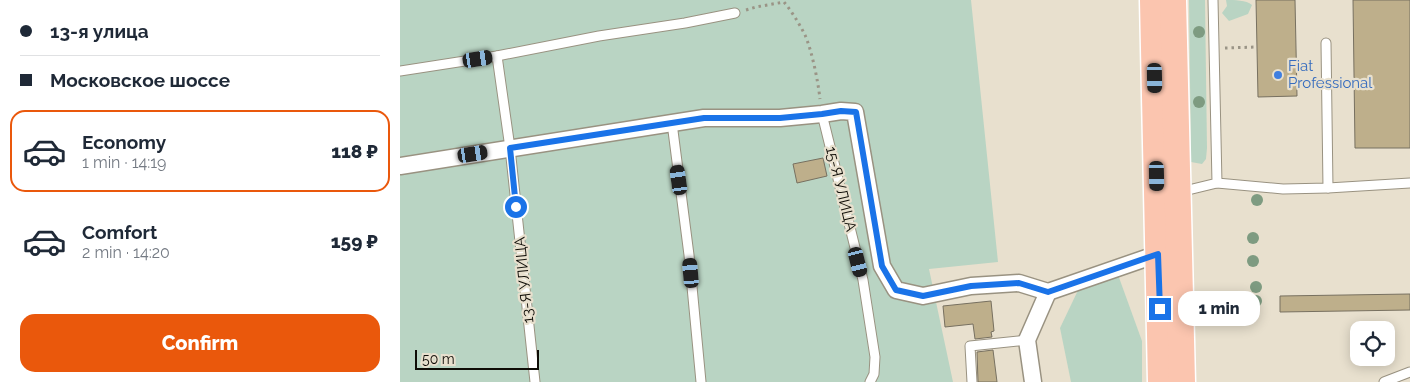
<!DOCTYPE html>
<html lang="en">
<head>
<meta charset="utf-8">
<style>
	:root { --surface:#fff; --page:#f2f2f3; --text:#1f2937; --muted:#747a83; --line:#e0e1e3; --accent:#ea580c }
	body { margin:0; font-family:Raleway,sans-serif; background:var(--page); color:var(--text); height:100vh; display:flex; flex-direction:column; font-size:19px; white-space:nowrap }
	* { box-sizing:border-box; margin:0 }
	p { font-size:16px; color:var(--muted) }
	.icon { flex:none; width:28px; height:28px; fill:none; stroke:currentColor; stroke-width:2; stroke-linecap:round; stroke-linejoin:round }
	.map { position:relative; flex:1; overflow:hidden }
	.drawer { display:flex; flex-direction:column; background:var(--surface); width:400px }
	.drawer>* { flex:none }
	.banner { display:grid; align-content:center; height:110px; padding:0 20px; background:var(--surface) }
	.controls { position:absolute; left:950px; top:321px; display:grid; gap:10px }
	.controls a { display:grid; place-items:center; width:45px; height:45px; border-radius:10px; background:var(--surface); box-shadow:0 2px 12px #0003; font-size:25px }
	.scale { position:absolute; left:15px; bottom:12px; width:124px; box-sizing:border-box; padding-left:5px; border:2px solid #0f0d07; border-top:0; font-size:14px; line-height:18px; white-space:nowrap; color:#0f0d07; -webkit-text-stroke:4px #e8e0ce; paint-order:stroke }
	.end { position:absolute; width:22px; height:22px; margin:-11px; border:6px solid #1a73e8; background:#fff; box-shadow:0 0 0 2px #fff }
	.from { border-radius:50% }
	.bubble { position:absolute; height:35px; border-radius:15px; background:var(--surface); box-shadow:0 2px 12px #0003; font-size:16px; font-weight:800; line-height:35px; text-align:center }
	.car { position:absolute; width:15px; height:30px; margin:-15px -8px; border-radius:6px; box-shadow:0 0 4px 1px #0007; background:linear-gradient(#222 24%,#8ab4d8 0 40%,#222 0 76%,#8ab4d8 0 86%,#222 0) }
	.banner b { display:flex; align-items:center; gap:18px; height:48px; font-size:19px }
	.banner b+b { border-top:1px solid var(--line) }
	.banner i { width:12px; height:12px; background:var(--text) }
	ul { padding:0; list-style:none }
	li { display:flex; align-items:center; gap:15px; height:82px; margin:0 10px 8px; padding:0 10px; border:2px solid transparent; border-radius:15px }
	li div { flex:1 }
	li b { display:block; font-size:19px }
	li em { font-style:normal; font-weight:800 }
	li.current { border-color:var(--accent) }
	li>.icon { width:45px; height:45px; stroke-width:1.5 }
	.button { display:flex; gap:10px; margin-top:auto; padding:10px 20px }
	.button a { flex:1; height:58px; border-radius:15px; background:var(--accent); color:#fff; font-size:20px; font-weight:800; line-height:58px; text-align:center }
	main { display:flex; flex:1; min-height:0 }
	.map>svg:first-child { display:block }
</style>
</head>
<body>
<main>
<section class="drawer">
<div class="banner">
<b><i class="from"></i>13-я улица</b>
<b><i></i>Московское шоссе</b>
</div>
<ul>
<li class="current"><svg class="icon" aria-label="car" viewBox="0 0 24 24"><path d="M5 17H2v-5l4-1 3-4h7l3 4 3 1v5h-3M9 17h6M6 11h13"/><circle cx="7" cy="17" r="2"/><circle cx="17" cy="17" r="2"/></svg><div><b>Economy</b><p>1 min · 14:19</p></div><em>118 ₽</em></li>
<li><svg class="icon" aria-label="car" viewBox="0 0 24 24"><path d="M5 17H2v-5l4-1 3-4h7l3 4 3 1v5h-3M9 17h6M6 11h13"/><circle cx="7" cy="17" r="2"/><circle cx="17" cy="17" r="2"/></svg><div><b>Comfort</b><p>2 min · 14:20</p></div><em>159 ₽</em></li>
</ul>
<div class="button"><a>Confirm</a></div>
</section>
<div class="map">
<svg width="1010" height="382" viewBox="0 0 1010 382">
	<rect width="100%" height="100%" fill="#e8e0ce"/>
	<g fill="#b9d4c3">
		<polygon points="0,0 571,0 598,262 529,269 553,382 0,382"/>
		<polygon points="789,0 805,0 807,148 806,159 802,164 791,162"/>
		<path d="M826,0C835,0 846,0 852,5L848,14L829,21L822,13L827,6Z"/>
		<polygon points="717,272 742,341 742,382 671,382 660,328 681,284"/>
	</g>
	<g fill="#beaf8b" stroke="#777060">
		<polygon points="856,0 895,0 897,96 858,97"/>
		<polygon points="953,0 1010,0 1010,148 955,148"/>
		<polygon points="423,158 427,176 397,183 393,164"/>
		<polygon points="1010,294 1010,310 880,312 880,296"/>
		<polygon points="591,301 594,331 591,332 592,337 575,339 573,324 545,327 543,306"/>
		<polygon points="593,350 597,382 578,382 577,352"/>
	</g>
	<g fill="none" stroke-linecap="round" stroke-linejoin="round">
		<defs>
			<g id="service">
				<polyline points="97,56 110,148 135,382"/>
				<polyline points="0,71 97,56 199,36 285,23 335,13"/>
				<polyline points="422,114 463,280 475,357 474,374 470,382"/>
				<polyline points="272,123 289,255 301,382"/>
				<polyline points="817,183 883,189 928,188 926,43"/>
				<polyline points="928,188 1010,183"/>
				<polyline points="780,192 817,183 813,0"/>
				<polyline points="572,382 570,346 627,340"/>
				<polyline points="984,382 1010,372"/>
			</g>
			<g id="minor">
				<polyline points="0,166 304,118 380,118 422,114 441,111 455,112 482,266 496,290 523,296 571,286 619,283 648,292 758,254"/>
				<polyline points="633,382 627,340 648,292"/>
			</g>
			<g id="primary">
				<polyline points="753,0 761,382"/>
				<polyline points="773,0 782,382"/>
			</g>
		</defs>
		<use href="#service" stroke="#999281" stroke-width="11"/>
		<use href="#minor" stroke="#999281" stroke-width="19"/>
		<use href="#primary" stroke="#fff" stroke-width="29"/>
		<g stroke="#9a9486" stroke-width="3" stroke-dasharray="2.5 4" stroke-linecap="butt">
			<path d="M346,10L356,7L384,2C392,12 399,23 405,35C412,51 418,81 420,99"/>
			<polyline points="825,48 857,47"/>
		</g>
		<use href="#service" stroke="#fff" stroke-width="9"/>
		<use href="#minor" stroke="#fff" stroke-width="16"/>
		<use href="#primary" stroke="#fbc5af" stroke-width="26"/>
	</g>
	<g fill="#7e9b81">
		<circle cx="799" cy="32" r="6"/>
		<circle cx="799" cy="102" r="6"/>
		<circle cx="857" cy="200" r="6"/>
		<circle cx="853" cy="238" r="6"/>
		<circle cx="853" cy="261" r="6"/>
		<circle cx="856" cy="287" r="6"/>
		<circle cx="856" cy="301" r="6"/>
	</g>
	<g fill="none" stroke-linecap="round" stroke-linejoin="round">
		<polyline stroke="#1a73e8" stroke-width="6" points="116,207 110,148 304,118 380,118 422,114 441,111 456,112 482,266 496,290 523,296 571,286 619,283 648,292 758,254 760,309"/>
	</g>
	<circle fill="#3f7fe0" stroke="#e8e0ce" stroke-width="2" cx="878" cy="75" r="5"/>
	<g text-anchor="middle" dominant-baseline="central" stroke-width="4.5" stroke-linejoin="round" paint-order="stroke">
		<g font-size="15" fill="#366cbe" stroke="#e8e0ce" text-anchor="start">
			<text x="888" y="66">Fiat<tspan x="888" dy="17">Professional</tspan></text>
		</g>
		<g font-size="15" fill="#0f0d07" stroke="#e8e0ce">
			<text transform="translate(441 189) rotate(76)">15-Я УЛИЦА</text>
			<text transform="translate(124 280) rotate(-96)">13-Я УЛИЦА</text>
		</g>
	</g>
</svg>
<div class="controls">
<a><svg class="icon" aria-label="locate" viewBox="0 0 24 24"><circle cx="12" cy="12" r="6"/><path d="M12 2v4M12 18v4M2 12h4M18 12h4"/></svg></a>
</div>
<div class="scale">50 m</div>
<i class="end from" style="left:116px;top:207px"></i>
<i class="end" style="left:760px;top:309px"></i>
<div class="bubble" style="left:778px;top:291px;width:82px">1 min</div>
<i class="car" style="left:78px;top:59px;rotate:81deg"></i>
<i class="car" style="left:755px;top:78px;rotate:179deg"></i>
<i class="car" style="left:73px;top:154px;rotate:81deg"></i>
<i class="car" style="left:757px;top:176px;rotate:179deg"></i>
<i class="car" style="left:279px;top:180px;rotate:352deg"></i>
<i class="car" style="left:458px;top:262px;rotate:166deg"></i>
<i class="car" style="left:291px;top:273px;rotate:355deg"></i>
</div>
</main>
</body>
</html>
